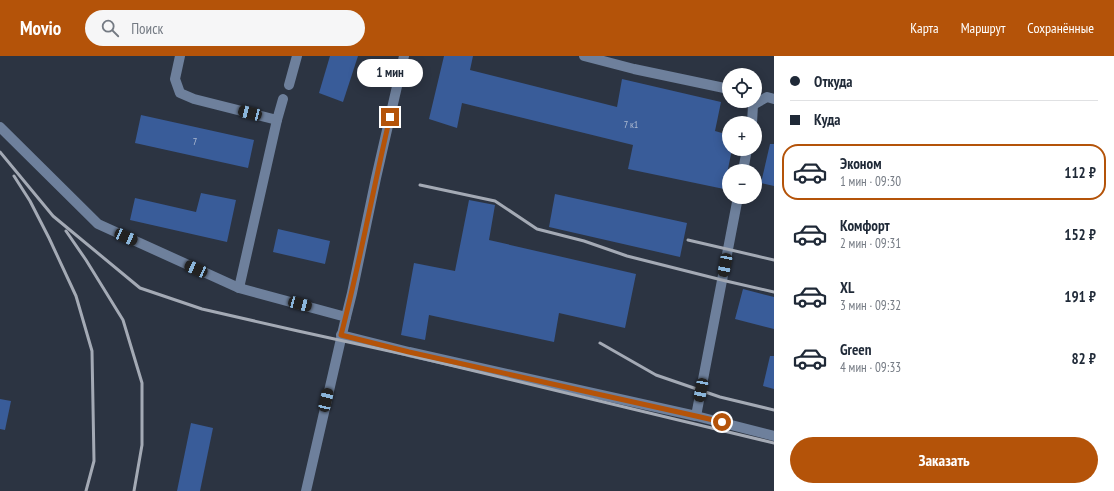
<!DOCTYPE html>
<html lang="ru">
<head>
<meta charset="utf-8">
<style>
	:root { --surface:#fff; --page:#f6f6f7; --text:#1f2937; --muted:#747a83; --line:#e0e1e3; --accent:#b45309 }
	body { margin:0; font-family:"PT Sans Narrow",sans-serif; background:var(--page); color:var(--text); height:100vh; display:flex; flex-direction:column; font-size:15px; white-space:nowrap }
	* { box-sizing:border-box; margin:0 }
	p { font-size:13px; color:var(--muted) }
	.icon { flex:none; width:22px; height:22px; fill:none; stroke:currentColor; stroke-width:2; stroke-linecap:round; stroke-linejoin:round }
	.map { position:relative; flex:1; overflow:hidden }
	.details { display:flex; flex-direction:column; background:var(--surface); width:340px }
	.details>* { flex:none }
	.hud { display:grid; align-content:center; height:88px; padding:0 16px; background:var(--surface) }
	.fabs { position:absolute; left:722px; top:12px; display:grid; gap:8px }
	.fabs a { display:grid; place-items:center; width:40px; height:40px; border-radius:50%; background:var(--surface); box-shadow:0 2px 10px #0003; font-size:20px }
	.end { position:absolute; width:18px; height:18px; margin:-9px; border:5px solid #b45309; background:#fff; box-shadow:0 0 0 2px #fff }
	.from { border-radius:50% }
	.bubble { position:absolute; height:28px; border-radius:14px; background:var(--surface); box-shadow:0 2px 10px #0003; font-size:13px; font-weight:700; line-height:28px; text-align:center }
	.car { position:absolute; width:12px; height:24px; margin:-12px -6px; border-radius:5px; box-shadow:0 0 3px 1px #0007; background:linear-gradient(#222 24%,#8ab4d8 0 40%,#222 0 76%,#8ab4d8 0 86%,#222 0) }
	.hud b { display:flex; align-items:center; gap:14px; height:38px; font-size:15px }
	.hud b+b { border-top:1px solid var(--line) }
	.hud i { width:10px; height:10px; background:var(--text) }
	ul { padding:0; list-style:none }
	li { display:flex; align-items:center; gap:12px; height:56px; margin:0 8px 6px; padding:0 8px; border:2px solid transparent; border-radius:16px }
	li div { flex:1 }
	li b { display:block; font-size:15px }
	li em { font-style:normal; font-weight:700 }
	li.current { border-color:var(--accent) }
	li>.icon { width:36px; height:36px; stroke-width:1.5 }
	.cta { display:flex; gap:8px; margin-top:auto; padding:8px 16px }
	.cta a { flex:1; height:46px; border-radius:24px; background:var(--accent); color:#fff; font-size:16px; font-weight:700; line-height:46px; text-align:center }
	header { display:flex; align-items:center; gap:24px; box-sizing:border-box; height:56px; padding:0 20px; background:var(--accent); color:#fff }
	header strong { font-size:19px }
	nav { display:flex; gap:22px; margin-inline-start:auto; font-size:14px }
	.search { width:280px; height:36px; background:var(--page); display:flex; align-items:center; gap:10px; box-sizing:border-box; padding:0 14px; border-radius:22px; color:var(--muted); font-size:15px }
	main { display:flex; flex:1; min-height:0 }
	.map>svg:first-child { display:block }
</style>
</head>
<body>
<header>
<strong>Movio</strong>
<div class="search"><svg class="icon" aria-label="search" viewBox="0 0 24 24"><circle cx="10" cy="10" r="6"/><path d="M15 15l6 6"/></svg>Поиск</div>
<nav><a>Карта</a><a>Маршрут</a><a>Сохранённые</a></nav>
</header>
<main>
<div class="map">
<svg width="774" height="435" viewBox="0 0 774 435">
	<rect width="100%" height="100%" fill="#2c3442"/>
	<g fill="#395c99">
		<polygon points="330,0 358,0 343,46 319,37"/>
		<polygon points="444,0 473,0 470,14 617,51 622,23 721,46 715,75 729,79 729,93 732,93 724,133 628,113 633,89 462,47 457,72 429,63"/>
		<polygon points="141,59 254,84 248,112 135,87"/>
		<polygon points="770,88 774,88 774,130 761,127"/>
		<polygon points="201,137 236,144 227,186 130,164 135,142 196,156"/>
		<polygon points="555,138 687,167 680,201 549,171"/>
		<polygon points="469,144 495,149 489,184 636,218 625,272 559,257 554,286 429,259 425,284 401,279 414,207 455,215"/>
		<polygon points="278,173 330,185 325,208 273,196"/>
		<polygon points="743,233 774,241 774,273 735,263"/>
		<polygon points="770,300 774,300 774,333 763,330"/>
		<polygon points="0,343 11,345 5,374 0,373"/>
		<polygon points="191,367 213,372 200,435 177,435"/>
	</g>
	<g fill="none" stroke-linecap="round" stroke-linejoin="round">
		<g stroke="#6e809c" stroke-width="10">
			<polyline points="180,0 175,23 180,37 194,43 277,64 283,43"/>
			<polyline points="584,0 634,13 729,33"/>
			<polyline points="289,29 297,0"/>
			<polyline points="751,45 753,49 752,67"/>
			<polyline points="753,49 767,41 774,43"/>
			<polyline points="277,64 239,232 346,261 306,435"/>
			<polyline points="0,71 98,168 239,232"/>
			<polyline points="743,115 747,93"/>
			<polyline points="346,261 352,237 376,122 404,0"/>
			<polyline points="341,279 409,296 696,360 774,380"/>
			<polyline points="696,360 738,141"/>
		</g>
		<g stroke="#a4aab5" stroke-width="3">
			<polyline points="0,96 53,160 140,232 202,253 298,275 412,300 774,387"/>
			<polyline points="14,120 30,145 49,182 76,240 92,295 94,405 86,435"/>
			<polyline points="420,129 495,145 537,173 584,185 627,200 726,225 774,236"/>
			<polyline points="66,175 86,204 123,264 142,327 142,389 134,435"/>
			<polyline points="688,184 774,204"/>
			<polyline points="600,287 656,319 720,341 774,354"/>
		</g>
	</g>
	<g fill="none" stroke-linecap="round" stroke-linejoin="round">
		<path stroke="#b45309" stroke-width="5" d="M390,61C373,133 360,207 341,279L409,296L696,360L722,366"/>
	</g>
	<g text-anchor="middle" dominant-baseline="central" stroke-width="3" stroke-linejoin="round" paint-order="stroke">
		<g font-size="10" fill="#aebbd1">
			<text x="631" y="68">7 к1</text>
			<text x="195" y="85">7</text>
		</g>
	</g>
</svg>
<div class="fabs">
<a><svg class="icon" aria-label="locate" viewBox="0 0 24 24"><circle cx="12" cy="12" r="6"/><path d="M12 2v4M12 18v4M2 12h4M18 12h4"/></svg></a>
<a>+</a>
<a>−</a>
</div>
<i class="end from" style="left:722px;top:366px"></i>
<i class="end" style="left:390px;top:61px"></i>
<div class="bubble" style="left:357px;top:3px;width:66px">1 мин</div>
<i class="car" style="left:250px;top:57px;rotate:284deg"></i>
<i class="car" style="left:126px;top:181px;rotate:114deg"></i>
<i class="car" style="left:725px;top:209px;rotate:191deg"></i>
<i class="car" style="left:196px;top:213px;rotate:294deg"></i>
<i class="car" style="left:300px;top:248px;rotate:105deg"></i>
<i class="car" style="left:701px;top:334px;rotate:191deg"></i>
<i class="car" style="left:326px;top:344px;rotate:13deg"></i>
</div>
<section class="details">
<div class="hud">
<b><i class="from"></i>Откуда</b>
<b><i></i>Куда</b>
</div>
<ul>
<li class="current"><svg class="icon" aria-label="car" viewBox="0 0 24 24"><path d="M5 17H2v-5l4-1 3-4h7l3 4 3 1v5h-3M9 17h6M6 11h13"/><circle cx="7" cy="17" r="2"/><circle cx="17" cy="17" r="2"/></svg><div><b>Эконом</b><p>1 мин · 09:30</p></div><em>112 ₽</em></li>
<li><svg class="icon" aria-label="car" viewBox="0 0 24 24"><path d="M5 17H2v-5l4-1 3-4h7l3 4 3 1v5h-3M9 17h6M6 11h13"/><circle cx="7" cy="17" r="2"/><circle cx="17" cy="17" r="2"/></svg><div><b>Комфорт</b><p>2 мин · 09:31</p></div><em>152 ₽</em></li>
<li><svg class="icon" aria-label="car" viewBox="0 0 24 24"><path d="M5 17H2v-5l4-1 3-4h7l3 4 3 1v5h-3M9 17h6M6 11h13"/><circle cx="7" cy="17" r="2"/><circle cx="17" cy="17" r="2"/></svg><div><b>XL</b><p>3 мин · 09:32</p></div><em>191 ₽</em></li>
<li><svg class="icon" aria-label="car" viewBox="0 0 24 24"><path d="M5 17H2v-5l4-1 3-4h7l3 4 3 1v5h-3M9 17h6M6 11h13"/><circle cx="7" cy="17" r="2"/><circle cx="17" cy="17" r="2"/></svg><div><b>Green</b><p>4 мин · 09:33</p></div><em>82 ₽</em></li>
</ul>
<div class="cta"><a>Заказать</a></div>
</section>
</main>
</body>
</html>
